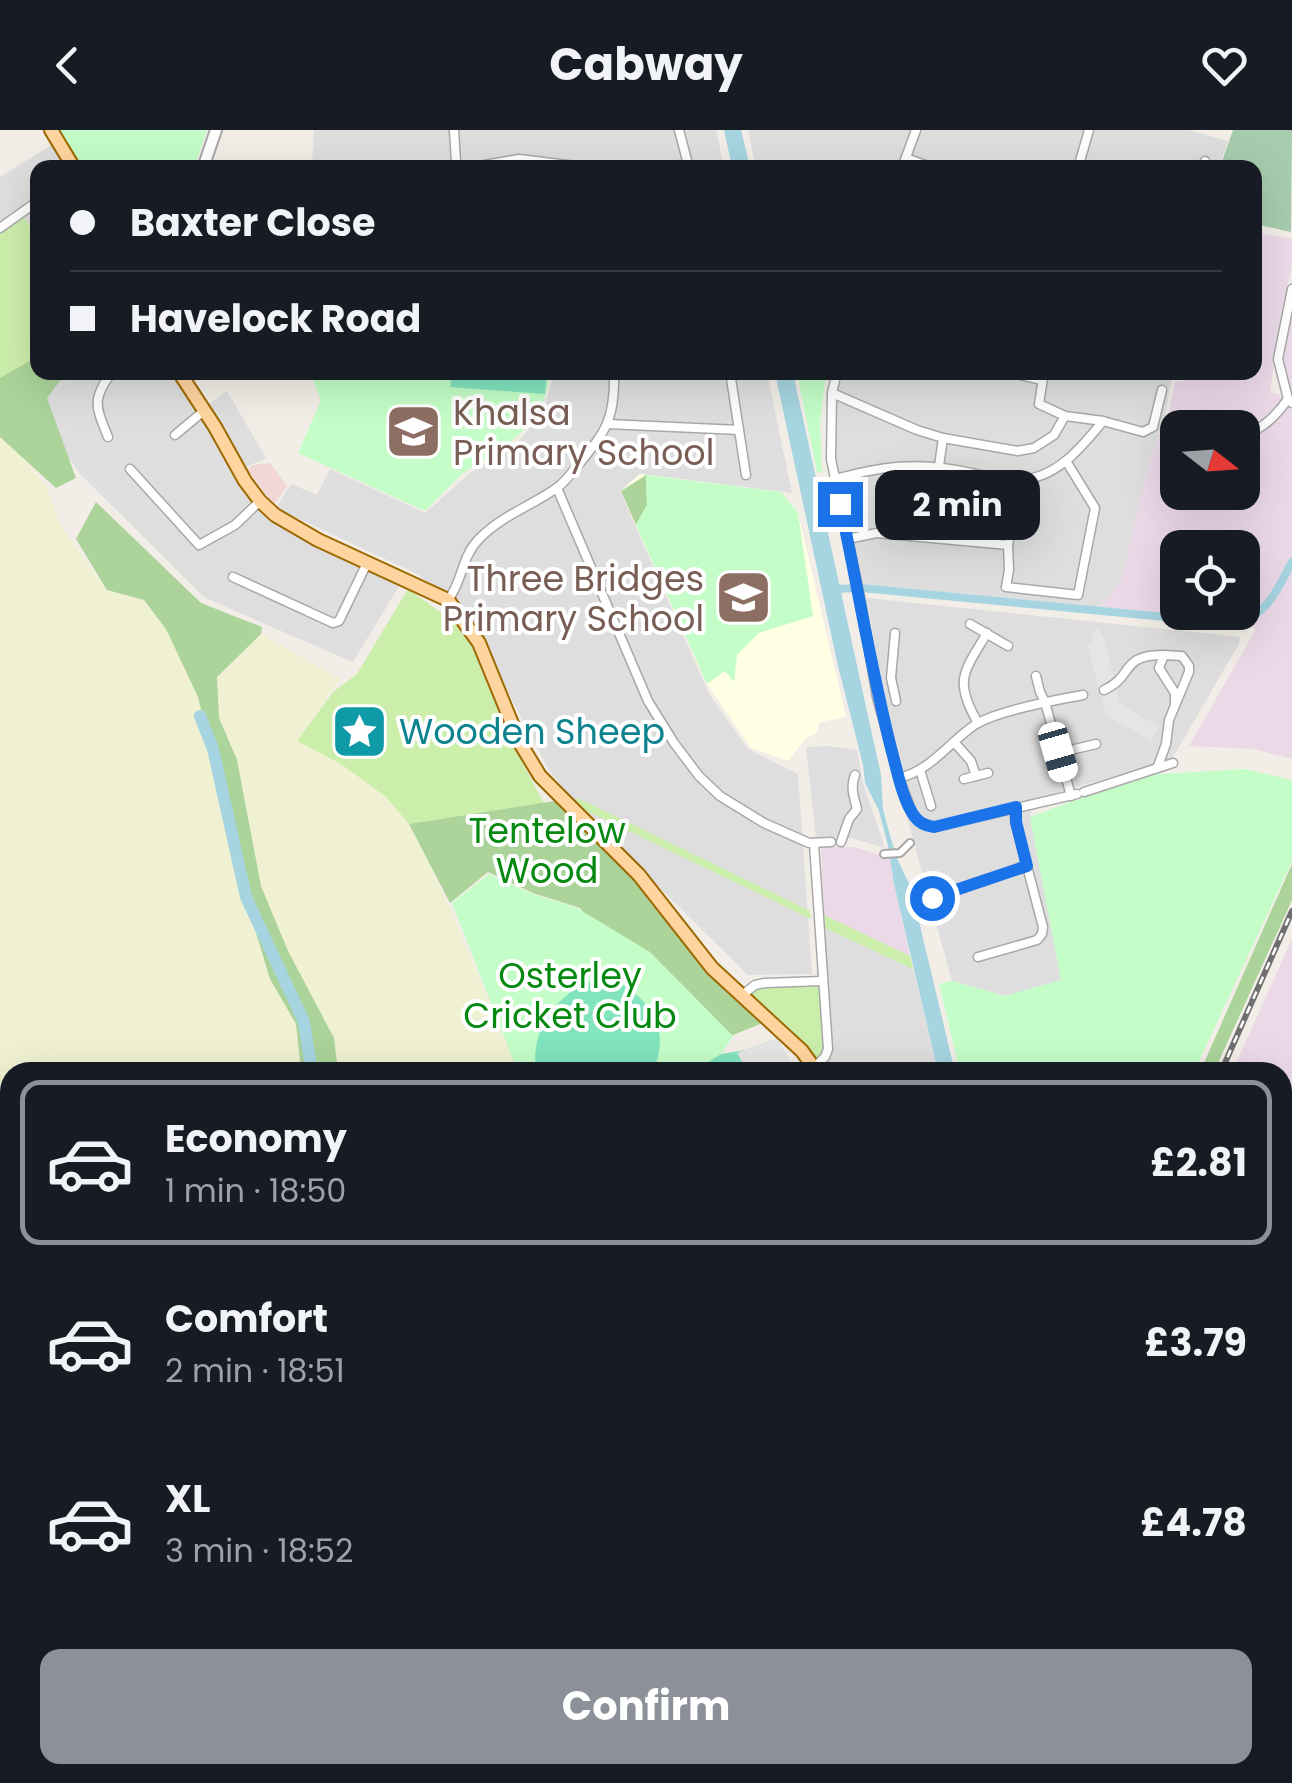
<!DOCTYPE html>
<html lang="en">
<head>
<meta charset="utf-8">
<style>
	:root { --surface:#171b24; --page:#242831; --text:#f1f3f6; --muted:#9ea1a6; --line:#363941; --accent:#8c9099 }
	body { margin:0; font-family:Poppins,sans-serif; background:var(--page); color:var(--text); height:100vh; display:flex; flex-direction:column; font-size:38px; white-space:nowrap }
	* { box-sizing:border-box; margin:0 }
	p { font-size:32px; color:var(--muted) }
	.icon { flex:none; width:55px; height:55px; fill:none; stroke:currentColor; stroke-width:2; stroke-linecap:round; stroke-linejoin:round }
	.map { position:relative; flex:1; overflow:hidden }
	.panel { position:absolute; left:0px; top:932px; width:1292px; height:722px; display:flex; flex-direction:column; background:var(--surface); border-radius:30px 30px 0 0; box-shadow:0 10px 40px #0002 }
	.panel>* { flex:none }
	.top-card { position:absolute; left:30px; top:30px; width:1232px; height:220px; border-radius:20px; box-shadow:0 10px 40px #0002; display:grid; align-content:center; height:220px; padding:0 40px; background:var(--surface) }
	.needle { width:65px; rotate:107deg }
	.fabs { position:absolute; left:1160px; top:280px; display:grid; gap:20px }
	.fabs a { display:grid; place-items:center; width:100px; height:100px; border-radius:20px; background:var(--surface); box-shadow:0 10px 40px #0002; font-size:50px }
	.end { position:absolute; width:45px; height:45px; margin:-22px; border:12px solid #1a73e8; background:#fff; box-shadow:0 0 0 5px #fff }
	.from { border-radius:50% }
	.bubble { position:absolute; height:70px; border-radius:20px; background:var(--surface); box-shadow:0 10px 40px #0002; font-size:32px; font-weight:700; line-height:70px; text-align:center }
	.car { position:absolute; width:30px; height:60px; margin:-30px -15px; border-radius:12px; box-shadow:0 0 8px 2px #0007; background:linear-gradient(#fff 24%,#345 0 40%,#fff 0 76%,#345 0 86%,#fff 0) }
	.top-card b { display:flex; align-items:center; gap:35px; height:95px; font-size:38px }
	.top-card b+b { border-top:2px solid var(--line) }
	.top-card i { width:25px; height:25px; background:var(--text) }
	ul { padding:18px 0 0; list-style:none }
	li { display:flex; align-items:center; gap:30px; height:165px; margin:0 20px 15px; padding:0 20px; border:5px solid transparent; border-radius:20px }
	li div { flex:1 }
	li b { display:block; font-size:38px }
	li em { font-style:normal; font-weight:700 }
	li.on { border-color:var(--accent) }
	li>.icon { width:90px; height:90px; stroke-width:1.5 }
	.action { display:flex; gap:20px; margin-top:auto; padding:20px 40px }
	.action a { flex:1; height:115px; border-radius:20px; background:var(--accent); color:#fff; font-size:40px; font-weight:700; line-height:115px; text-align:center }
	header { display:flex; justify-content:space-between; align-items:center; height:130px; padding:0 40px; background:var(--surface); font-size:45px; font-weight:700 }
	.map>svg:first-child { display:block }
</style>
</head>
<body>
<header><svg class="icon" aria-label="back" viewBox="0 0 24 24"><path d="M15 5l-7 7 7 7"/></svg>Cabway<svg class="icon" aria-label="heart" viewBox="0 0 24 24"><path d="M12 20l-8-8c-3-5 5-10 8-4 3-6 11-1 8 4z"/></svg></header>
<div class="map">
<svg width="1292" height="1653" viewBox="0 0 1292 1653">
	<rect width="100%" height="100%" fill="#f2eee7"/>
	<g fill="#dfdede">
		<polygon points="314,0 716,0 724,37 353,38 352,35 312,33"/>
		<polygon points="748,0 1189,0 1228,11 1219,37 756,38"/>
		<polygon points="53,14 68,37 38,38 37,107 23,86 0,96 0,47"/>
		<polygon points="62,243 177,243 202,279 227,261 266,328 237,341 258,377 334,425 365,434 401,453 353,532 205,468 80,344 34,275"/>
		<polygon points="554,243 767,243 792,363 640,344 620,361 709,564 748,619 798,644 812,844 748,845 586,685 548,639 464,476 415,443 276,378 291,354 317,365 330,339 425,383 470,343 514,317 544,280"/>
		<polygon points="841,243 1173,243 1165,286 1146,343 1122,449 1101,477 863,454 834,334 835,262"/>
		<polygon points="867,468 1240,507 1239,514 1172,629 1033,670 1030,687 1062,850 1005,866 952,851 898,655"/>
		<polygon points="827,616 857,620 863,653 885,718 847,707 816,709 806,617"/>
		<polygon points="825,798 913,839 938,942 825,942 833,922"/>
		<polygon points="1282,1435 1292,1442 1292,1615 1283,1607"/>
	</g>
	<polygon fill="#f3d7d6" points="270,333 287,356 274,375 247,339 254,335"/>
	<g fill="#ebd9e8" fill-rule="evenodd">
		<path d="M1255,102L1292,109V134L1279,195L1270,262L1287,267L1283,225L1292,184V629L1253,619L1189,616L1256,499L1229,489L1202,490L1101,477L1122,449L1146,343L1159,305H1164L1175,252L1183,251L1185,243L1255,242ZM1178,298H1242V362H1178ZM1178,418H1242V482H1178Z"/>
		<polygon points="821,717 854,717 891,728 894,754 910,826 824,785"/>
		<polygon points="1292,809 1292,1409 1282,1401 1282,942 1232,942"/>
	</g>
	<polygon fill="#ffffe3" points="640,344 781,362 798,383 846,587 820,592 816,603 806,608 788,631 751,618 707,554 621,361"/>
	<g fill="#eff1d2">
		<polygon points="0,297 47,358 60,394 107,460 144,470 166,499 198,567 254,796 270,849 296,894 300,931 298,942 10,942 10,1619 0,1622"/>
		<polygon points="261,504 340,549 297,611 341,634 386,667 409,694 448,773 518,942 338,942 334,908 288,821 261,756 237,630 219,588 217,548"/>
		<polygon points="208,1645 336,1645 325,1653 198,1653"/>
		<polygon points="600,1645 832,1645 829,1653 602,1653"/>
	</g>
	<g fill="#cceeab">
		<polygon points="23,86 37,107 37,235 0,280 0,99"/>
		<polygon points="408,459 465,500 510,610 544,673 409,694 386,667 341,634 297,611 333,562 357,544"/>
		<polygon points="578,668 810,781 811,789 579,677 574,671"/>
		<polygon points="824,785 910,826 913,839 825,798"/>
		<polygon points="822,851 828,919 814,937 741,866 755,855"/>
	</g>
	<g fill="#abd39a">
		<polygon points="37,227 38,242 66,243 47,268 76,348 56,358 0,307 0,248"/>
		<polygon points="646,345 647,375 636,395 621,361"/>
		<polygon points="96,372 201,473 262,497 261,504 217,547 219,588 237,630 261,756 288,821 334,908 338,942 298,942 300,931 296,894 270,849 254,796 198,567 166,499 144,470 107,460 76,409"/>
		<polygon points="561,670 600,707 681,807 765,892 718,911 632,846 580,778 533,763 488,742 450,773 409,694"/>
		<polygon points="1292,734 1292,770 1214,942 1200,942"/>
		<polygon points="10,1619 10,1645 64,1645 73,1653 0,1653 0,1622"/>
	</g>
	<polygon fill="#a7ccad" points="1233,0 1292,0 1291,102 1255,94 1255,38 1220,37"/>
	<g fill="#c4fdc8">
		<polygon points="56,0 207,0 194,38 79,37"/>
		<polygon points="310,243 551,243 540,285 502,320 464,342 425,381 298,323 321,270"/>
		<polygon points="797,243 826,243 820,293 822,342 817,342"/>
		<polygon points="646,345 781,362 798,383 813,486 759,503 737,525 734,552 725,541 707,554 636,395 647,375"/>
		<polygon points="1245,639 1292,650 1292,731 1194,942 960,942 939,854 952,851 1005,866 1061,850 1030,687 1143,645"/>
		<polygon points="489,744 533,764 577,778 650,822 733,906 721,924 692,942 518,942 452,773"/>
		<polygon points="380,1645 518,1645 519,1653 372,1653"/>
		<polygon points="868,1645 1008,1645 1007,1653 865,1653"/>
	</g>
	<g fill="#82e4be">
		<polygon points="452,242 547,243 545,264 450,257"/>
		<path d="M601,846C629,852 659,879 660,910C660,920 657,932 654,942H536C530,895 558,863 601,846Z"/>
		<polygon points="777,909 796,942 692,942 721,924 746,920"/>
	</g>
	<g fill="#e5e5e5">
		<polygon points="1097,497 1104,508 1120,573 1159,597 1151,611 1106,585 1087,515 1091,514 1093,502"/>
		<polygon points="777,909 796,942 748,942 737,923"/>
	</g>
	<g fill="#a6d4e1">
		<polygon points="724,0 741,0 750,37 732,37"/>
		<polygon points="775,243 793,243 881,645 883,680 896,726 911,758 955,942 938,942 894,754 889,720 879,681 865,653 863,635 838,536"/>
	</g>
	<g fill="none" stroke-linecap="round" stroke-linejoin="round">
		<path stroke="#a6d4e1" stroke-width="8" d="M831,459L862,458L1206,491C1217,491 1229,492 1239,491C1267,487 1280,454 1292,432"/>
		<polyline stroke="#a6d4e1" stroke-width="12" points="200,586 213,619 246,767 304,892 312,942"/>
		<defs>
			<polyline id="pedestrian" points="884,724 900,723 910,713"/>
			<g id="minor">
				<polyline points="454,0 456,32 458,38"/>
				<polyline points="679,0 689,38"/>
				<polyline points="906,28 933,38"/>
				<polyline points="467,38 519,29 592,38"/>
				<polyline points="902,38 916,0"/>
				<polyline points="1078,38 1089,0"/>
				<polyline points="1203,38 1205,31"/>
				<polyline points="0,98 38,71"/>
				<polyline points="1292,159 1278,229 1288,269 1292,273"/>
				<polyline points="730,242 746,345"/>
				<polyline points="837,242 832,263 831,329 861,472 877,567 899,648 913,685 921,693 934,697 1077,664"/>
				<polyline points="1006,242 1042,250"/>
				<polyline points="1044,242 1039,274 1065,286 1103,291 1143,302 1153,297 1162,260"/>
				<polyline points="832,263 917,300 943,308 1018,321 1034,318 1054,305 1065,286"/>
				<polyline points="608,294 739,300"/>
				<polyline points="175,305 205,280"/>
				<path d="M1242,306C1263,299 1276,286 1288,269"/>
				<path d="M108,307C96,277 91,270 112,242"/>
				<polyline points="130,339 199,415 235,395 260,371"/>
				<path d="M834,349C871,340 895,334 933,337C960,338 990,350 1017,350C1055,350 1081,318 1103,291"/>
				<polyline points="557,358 648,571 674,613 699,646 720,666 764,693 809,713 831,712"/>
				<polyline points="929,406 943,308"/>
				<polyline points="847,409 877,403 1008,415 1016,369 1017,350"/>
				<polyline points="1008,415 1009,440 1006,457 1078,465 1095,378 1066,331"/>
				<polyline points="233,447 333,493 339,491 367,433"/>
				<path d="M448,470C463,451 461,427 479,409C502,385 532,376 558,357C566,351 572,342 579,334C607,300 615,288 614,242"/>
				<polyline points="970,494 1008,516"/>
				<polyline points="895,503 891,548 896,571"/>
				<polyline points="1036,546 1040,562 1045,572 1071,666"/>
				<path d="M1104,560C1135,546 1119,525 1164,525"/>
				<path d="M978,593C953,550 964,542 987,503"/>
				<polyline points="954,612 971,631 976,646"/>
				<polyline points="1058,623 1096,614"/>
				<polyline points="1158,636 1166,614 1169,590 1189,542 1189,536 1182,526 1164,525 1159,538 1175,563 1175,574"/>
				<polyline points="920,640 931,676"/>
				<path d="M899,648C932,640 949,612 976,594C1000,580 1055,570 1083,565"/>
				<polyline points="964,649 988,643"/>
				<polyline points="1084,662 1173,633"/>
				<path d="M841,712L849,689L857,679C854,667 850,657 855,645"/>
				<polyline points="814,714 828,919 825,927 814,937"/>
				<polyline points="932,768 1027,736"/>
				<polyline points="978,827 1037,810 1042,804 1043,797 1015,691 1015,677"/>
				<polyline points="741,866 755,855 765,853 822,851"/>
				<polyline points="1282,1039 1292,1017"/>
				<polyline points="1282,1052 1292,1056"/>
				<polyline points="1282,1469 1283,1468"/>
				<polyline points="1282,1481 1292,1484"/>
				<polyline points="1282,1518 1290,1520 1292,1514"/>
				<polyline points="1282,1630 1292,1631"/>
				<polyline points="1275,1645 1282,1652 1292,1650"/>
			</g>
			<polyline id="tertiary" points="203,38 216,0"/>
			<polyline id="secondary" points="365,1653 372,1645"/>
			<g id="primary">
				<polyline points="51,0 74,38"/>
				<polyline points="179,242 215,297 245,351 260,371 275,385 318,410 448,470 479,513 520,613 540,646 639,745 712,838 802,921 817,942"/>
				<polyline points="1282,1417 1292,1424"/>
				<polyline points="1282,1430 1292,1436"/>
			</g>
		</defs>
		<use href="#pedestrian" stroke="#a8a8a8" stroke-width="10"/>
		<use href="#minor" stroke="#a8a8a8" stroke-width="11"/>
		<use href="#tertiary" stroke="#a8a8a8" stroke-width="14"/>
		<use href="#secondary" stroke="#738000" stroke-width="15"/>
		<use href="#primary" stroke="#9e6900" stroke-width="16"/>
		<use href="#pedestrian" stroke="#fff" stroke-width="6"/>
		<use href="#minor" stroke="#fff" stroke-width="8"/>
		<use href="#tertiary" stroke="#fff" stroke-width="10"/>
		<use href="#secondary" stroke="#fafdba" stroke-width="11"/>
		<use href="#primary" stroke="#ffd59f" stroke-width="12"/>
		<defs>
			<g id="rail">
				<polyline points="1221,942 1292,781"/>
				<polyline points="854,1653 858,1645"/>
			</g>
		</defs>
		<use href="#rail" stroke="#6f6f6f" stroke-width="6"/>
		<use href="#rail" stroke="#fff" stroke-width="2.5" stroke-dasharray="8" stroke-linecap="butt"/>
	</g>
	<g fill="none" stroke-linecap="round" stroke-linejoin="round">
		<path stroke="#1a73e8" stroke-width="12" d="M840,374C858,457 871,540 892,622C897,640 903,672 915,687C920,694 926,696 934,697L1016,677V692L1027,736L932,768"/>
	</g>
	<defs>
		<symbol id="school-square" viewBox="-11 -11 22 22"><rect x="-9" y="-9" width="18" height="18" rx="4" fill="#8d6e63" stroke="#fff"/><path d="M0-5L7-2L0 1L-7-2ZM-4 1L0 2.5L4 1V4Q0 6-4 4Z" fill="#fff"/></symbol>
		<symbol id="sight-square" viewBox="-11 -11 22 22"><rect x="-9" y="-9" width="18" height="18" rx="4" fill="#0f9aa8" stroke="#fff"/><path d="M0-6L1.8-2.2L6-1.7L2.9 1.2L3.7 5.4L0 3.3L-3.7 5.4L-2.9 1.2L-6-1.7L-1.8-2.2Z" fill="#fff"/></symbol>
	</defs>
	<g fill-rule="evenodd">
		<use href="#school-square" x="382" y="270" width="63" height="63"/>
		<use href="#school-square" x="712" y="436" width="63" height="63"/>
		<use href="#sight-square" x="328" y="570" width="63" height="63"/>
	</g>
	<g text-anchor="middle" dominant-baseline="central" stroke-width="8" stroke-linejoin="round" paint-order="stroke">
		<g font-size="35" fill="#785e54" stroke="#fff" text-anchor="start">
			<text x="453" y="282">Khalsa<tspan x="453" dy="40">Primary School</tspan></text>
			<text x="704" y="448" text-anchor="end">Three Bridges<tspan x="704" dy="40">Primary School</tspan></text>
		</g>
		<g font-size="35" fill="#0d838f" stroke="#fff" text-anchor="start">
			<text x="399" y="601">Wooden Sheep</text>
		</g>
		<g font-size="35" fill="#058910" stroke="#fff">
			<text x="547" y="700">Tentelow<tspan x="547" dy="40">Wood</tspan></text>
			<text x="570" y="845">Osterley<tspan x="570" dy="40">Cricket Club</tspan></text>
		</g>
	</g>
</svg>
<div class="fabs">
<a><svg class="needle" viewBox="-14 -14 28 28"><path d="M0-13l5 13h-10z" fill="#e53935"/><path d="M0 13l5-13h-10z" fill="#9ea1a6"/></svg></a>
<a><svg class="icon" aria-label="locate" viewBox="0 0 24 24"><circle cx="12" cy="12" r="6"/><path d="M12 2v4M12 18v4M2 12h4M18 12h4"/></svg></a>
</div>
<i class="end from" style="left:932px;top:768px"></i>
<i class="end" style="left:840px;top:374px"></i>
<div class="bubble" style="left:875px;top:340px;width:165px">2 min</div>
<i class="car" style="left:1058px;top:622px;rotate:164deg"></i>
<div class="top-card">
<b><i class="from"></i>Baxter Close</b>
<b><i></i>Havelock Road</b>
</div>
<section class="panel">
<ul>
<li class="on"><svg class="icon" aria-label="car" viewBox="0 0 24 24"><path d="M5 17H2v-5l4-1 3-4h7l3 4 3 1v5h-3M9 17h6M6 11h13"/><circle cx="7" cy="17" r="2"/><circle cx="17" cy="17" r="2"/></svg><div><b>Economy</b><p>1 min · 18:50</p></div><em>£2.81</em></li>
<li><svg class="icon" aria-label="car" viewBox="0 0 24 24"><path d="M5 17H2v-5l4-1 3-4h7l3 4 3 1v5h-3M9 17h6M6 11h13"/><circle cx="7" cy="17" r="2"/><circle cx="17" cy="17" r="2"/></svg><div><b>Comfort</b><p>2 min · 18:51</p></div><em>£3.79</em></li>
<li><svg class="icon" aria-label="car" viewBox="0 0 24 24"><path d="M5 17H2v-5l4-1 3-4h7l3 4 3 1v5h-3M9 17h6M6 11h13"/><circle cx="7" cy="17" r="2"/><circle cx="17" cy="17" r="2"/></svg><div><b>XL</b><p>3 min · 18:52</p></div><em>£4.78</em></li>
</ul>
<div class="action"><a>Confirm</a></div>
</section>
</div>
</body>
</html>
